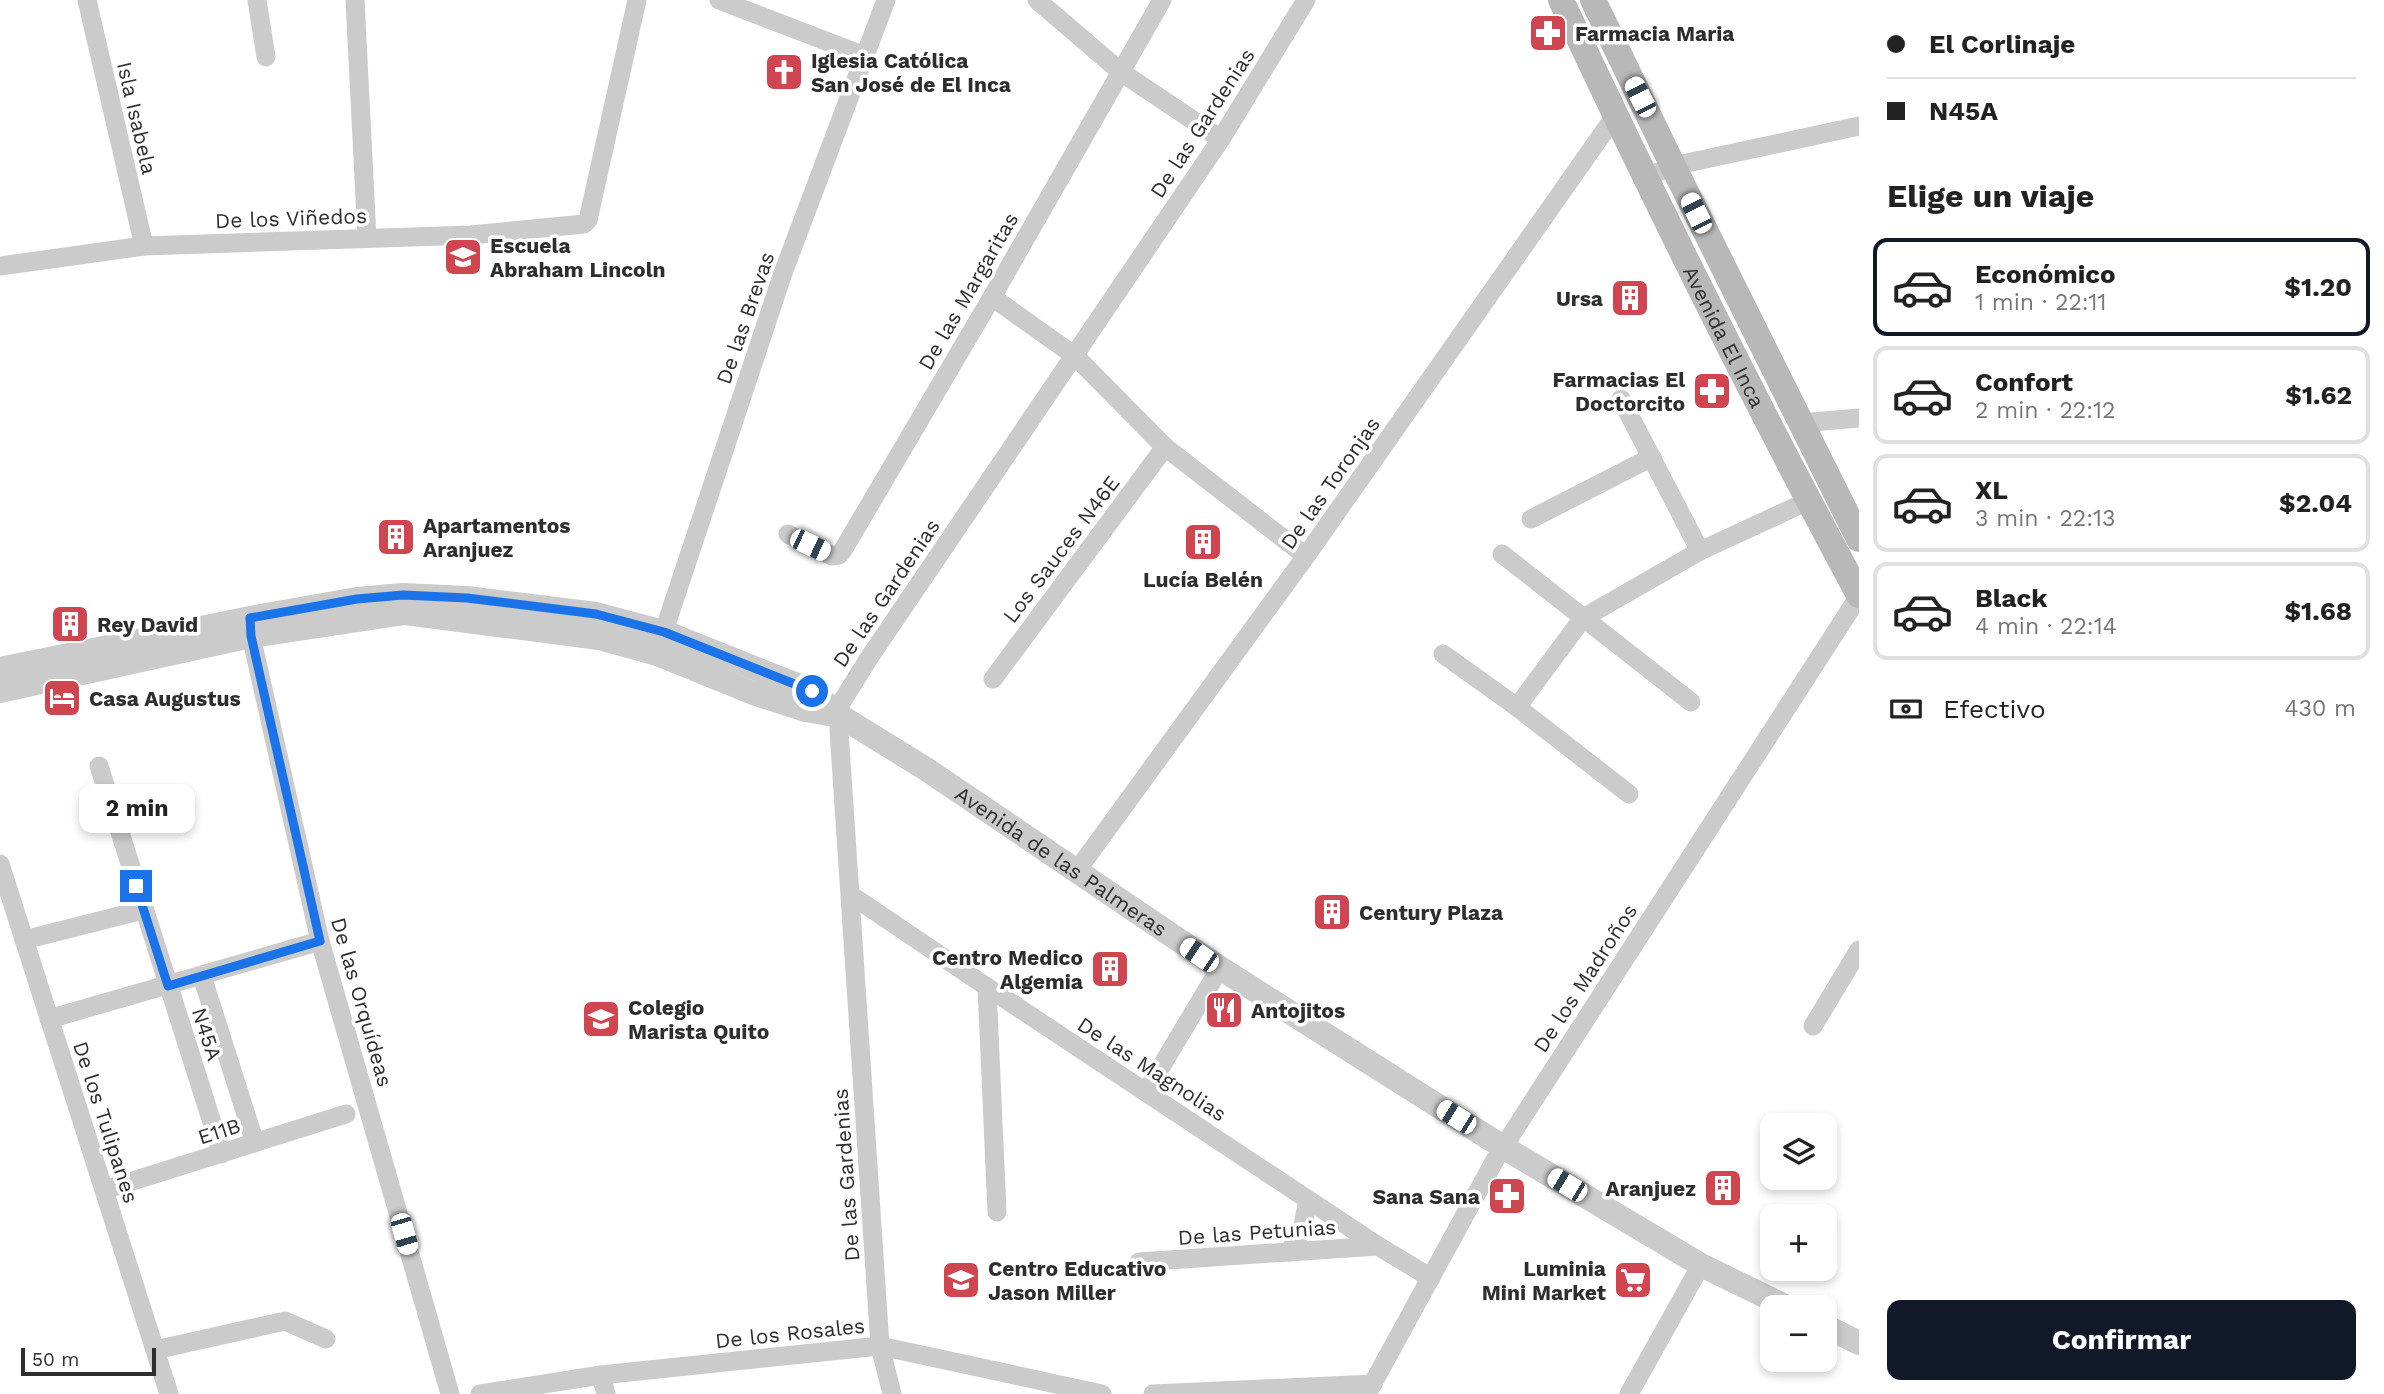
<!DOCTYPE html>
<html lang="es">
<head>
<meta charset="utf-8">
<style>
	:root { --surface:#fff; --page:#f6f6f6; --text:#222; --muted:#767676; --line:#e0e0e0; --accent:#111827 }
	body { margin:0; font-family:"Work Sans",sans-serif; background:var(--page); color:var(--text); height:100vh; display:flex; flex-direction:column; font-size:26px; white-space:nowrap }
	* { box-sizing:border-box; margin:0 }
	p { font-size:23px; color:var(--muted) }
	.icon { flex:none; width:38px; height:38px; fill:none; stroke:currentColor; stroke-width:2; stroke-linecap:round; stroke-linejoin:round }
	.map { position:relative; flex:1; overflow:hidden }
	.drawer { display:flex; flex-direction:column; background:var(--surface); width:525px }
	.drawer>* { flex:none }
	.top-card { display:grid; align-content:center; height:154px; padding:0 28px; background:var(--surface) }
	.tools { position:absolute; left:1760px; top:1113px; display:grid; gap:14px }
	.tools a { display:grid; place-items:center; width:77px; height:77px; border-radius:14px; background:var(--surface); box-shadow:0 4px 10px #0003; font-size:35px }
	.scale { position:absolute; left:21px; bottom:18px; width:135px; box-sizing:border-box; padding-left:7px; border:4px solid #2e2e2e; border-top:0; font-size:19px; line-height:24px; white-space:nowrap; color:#2e2e2e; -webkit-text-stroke:5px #fff; paint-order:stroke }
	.end { position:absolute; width:32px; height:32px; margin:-16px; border:9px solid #1a73e8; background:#fff; box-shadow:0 0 0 4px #fff }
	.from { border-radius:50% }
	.bubble { position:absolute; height:49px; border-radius:14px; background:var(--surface); box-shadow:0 4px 10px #0003; font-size:23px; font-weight:700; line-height:49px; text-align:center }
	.car { position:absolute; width:21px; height:42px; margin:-21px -10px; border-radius:9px; box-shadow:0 0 5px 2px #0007; background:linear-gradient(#fff 24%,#345 0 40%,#fff 0 76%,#345 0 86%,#fff 0) }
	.top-card b { display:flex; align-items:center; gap:24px; height:66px; font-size:26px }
	.top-card b+b { border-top:2px solid var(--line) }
	.top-card i { width:18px; height:18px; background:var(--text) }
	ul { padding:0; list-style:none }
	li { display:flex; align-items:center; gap:21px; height:98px; margin:0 14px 10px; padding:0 14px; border:4px solid var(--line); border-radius:14px }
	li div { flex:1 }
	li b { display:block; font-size:26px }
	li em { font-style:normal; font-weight:700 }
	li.active { border-color:var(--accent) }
	li>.icon { width:63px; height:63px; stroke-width:1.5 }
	h2 { padding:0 28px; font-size:32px; line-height:84px }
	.pay { display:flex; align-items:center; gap:18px; height:77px; padding:0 28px; font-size:26px }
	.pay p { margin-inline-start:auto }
	.button { display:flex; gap:14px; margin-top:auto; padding:14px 28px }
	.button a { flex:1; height:80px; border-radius:14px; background:var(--accent); color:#fff; font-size:28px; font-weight:700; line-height:80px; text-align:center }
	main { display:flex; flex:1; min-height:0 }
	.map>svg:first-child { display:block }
</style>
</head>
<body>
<main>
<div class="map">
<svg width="1859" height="1394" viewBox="0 0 1859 1394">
	<rect width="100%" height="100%" fill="#fff"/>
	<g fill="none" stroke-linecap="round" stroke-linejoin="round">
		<g stroke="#cbcbcb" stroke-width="19">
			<polyline points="87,0 144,246"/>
			<polyline points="257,0 266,57"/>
			<polyline points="355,0 367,238"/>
			<polyline points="719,0 865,56"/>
			<polyline points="1037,0 1121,72 1221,139"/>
			<polyline points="1646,177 1673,166 1859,126"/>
			<polyline points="0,266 144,246 471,235 584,224 588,220 637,0"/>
			<polyline points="992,297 1075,356 1165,447 1306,556"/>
			<polyline points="1621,399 1700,551"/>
			<polyline points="1800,423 1859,418"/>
			<polyline points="1531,519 1652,457"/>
			<polyline points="788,534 832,556 839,555 843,550 992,297 1162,0"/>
			<polyline points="1502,554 1691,702"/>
			<polyline points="251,623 251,636 320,941 450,1394"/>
			<polyline points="660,643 783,273 886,0"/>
			<polyline points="1443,654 1517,707 1629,794"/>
			<polyline points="993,679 1165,447"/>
			<polyline points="1517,707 1583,618 1700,551 1808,501"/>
			<polyline points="99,766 222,1154"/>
			<polyline points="0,864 169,1394"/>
			<polyline points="1076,872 1306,556 1615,116"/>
			<polyline points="851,895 987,987 1378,1246 1431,1278"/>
			<polyline points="24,940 143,910"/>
			<polyline points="202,976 255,1143"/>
			<polyline points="987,987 997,1212"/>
			<polyline points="49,1019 320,941"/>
			<polyline points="1813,1026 1859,950"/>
			<polyline points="1146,1092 1220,968"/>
			<polyline points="104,1190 346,1114"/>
			<polyline points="1289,1252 1302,1230 1308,1200"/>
			<polyline points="1139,1262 1378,1246"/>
			<polyline points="155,1350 285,1321 326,1339"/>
			<polyline points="601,1375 606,1394"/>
			<polyline points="480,1394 601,1375 880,1346 1102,1394"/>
			<polyline points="892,1394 880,1346 839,731 841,703 869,658 1221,139 1306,0"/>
			<polyline points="1153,1394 1373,1384"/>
			<polyline points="1367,1394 1495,1160 1859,596"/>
			<polyline points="1629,1394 1701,1265"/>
		</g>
		<g stroke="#cbcbcb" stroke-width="24">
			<path id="s1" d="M0,669L250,618L357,599L403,595L467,598L596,614L664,632L812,691L840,716L926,769L1220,968L1503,1147L1632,1224L1701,1265L1787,1307"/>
			<polyline points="0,691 251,636 405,613 599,638 657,654 753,693 806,710 839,716"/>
			<polyline points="1825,1326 1859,1343"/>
		</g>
		<g stroke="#b8b8b8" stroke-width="26">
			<path id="s2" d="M1561,0C1655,201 1754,400 1859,595"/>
			<polyline points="1593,0 1673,166 1859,539"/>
		</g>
	</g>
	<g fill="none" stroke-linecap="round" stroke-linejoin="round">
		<polyline stroke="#1a73e8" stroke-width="9" points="136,886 168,986 320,941 251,636 250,618 357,599 403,595 467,598 596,614 664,632 812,691"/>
	</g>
	<defs>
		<symbol id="pharmacy-square" viewBox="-11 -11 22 22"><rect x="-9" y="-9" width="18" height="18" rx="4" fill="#cf4651" stroke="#fff"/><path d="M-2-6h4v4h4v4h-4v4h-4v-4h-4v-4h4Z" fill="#fff"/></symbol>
		<symbol id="church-square" viewBox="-11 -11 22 22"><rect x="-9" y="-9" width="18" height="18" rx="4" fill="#cf4651" stroke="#fff"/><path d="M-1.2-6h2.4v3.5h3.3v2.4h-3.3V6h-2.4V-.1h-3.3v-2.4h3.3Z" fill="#fff"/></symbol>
		<symbol id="school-square" viewBox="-11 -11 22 22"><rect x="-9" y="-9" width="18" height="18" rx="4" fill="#cf4651" stroke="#fff"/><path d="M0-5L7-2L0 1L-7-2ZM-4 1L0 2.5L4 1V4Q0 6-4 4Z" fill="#fff"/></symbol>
		<symbol id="building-square" viewBox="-11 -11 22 22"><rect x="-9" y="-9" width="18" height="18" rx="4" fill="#cf4651" stroke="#fff"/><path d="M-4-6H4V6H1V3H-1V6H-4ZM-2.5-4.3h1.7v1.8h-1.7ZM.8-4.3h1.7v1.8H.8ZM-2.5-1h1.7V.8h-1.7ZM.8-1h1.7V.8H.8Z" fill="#fff"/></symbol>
		<symbol id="hotel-square" viewBox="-11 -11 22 22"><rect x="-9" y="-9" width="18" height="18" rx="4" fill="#cf4651" stroke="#fff"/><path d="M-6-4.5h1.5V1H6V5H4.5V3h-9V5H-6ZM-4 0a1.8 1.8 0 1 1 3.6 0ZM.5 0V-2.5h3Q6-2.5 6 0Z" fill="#fff"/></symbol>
		<symbol id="restaurant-square" viewBox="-11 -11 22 22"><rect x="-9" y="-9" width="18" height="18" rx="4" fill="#cf4651" stroke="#fff"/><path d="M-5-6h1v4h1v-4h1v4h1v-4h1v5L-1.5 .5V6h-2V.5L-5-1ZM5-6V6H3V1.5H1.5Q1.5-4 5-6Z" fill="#fff"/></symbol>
		<symbol id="supermarket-square" viewBox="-11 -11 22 22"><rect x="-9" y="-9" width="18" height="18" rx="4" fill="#cf4651" stroke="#fff"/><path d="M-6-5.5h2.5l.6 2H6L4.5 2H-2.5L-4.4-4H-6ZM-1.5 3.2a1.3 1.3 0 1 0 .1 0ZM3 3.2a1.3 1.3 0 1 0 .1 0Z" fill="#fff"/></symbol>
	</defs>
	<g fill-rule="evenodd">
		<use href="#pharmacy-square" x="1526" y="11" width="44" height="44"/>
		<use href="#church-square" x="762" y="50" width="44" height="44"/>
		<use href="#school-square" x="441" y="235" width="44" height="44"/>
		<use href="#building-square" x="1608" y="276" width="44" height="44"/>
		<use href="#pharmacy-square" x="1690" y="369" width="44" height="44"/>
		<use href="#building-square" x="374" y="515" width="44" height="44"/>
		<use href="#building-square" x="1181" y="520" width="44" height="44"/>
		<use href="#building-square" x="48" y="602" width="44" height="44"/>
		<use href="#hotel-square" x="40" y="676" width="44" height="44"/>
		<use href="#building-square" x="1310" y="890" width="44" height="44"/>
		<use href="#building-square" x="1088" y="947" width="44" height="44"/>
		<use href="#restaurant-square" x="1202" y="988" width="44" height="44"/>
		<use href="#school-square" x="579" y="997" width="44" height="44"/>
		<use href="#building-square" x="1701" y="1166" width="44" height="44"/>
		<use href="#pharmacy-square" x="1485" y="1174" width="44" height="44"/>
		<use href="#school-square" x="939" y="1258" width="44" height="44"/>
		<use href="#supermarket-square" x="1611" y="1258" width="44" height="44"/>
	</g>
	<g text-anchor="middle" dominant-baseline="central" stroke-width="7" stroke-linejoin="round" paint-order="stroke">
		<g font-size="21" font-weight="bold" fill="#2e2e2e" stroke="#fff" text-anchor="start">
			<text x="1575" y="33">Farmacia Maria</text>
			<text x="811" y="60">Iglesia Católica<tspan x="811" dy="24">San José de El Inca</tspan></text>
			<text x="490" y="245">Escuela<tspan x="490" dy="24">Abraham Lincoln</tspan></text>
			<text x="1603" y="298" text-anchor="end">Ursa</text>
			<text x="1685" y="379" text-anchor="end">Farmacias El<tspan x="1685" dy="24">Doctorcito</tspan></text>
			<text x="423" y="525">Apartamentos<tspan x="423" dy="24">Aranjuez</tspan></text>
			<text x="1203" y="579" text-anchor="middle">Lucía Belén</text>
			<text x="97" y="624">Rey David</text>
			<text x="89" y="698">Casa Augustus</text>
			<text x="1359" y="912">Century Plaza</text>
			<text x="1083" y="957" text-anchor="end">Centro Medico<tspan x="1083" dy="24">Algemia</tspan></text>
			<text x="628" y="1007">Colegio<tspan x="628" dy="24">Marista Quito</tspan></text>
			<text x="1251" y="1010">Antojitos</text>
			<text x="1696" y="1188" text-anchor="end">Aranjuez</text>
			<text x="1480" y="1196" text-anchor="end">Sana Sana</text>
			<text x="988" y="1268">Centro Educativo<tspan x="988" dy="24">Jason Miller</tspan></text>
			<text x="1606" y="1268" text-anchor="end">Luminia<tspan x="1606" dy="24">Mini Market</tspan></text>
		</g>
		<g font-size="21" fill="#2e2e2e" stroke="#fff">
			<text transform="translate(137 118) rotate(77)">Isla Isabela</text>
			<text transform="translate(1202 123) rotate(-57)">De las Gardenias</text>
			<text transform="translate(291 218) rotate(-2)">De los Viñedos</text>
			<text transform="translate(968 291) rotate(-60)">De las Margaritas</text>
			<text transform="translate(745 318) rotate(-71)">De las Brevas</text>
			<text stroke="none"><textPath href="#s2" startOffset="374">Avenida El Inca</textPath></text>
			<text transform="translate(1330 483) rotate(-55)">De las Toronjas</text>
			<text transform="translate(1061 549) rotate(-53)">Los Sauces N46E</text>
			<text transform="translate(886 593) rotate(-56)">De las Gardenias</text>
			<text stroke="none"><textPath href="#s1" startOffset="1136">Avenida de las Palmeras</textPath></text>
			<text transform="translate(1585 978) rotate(-57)">De los Madroños</text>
			<text transform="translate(362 1002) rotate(74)">De las Orquídeas</text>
			<text transform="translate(207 1034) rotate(72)">N45A</text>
			<text transform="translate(1152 1069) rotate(33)">De las Magnolias</text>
			<text transform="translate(106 1122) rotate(72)">De los Tulipanes</text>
			<text transform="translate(219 1131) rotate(-18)">E11B</text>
			<text transform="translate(846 1175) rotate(-94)">De las Gardenias</text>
			<text transform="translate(1257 1232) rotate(-4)">De las Petunias</text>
			<text transform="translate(790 1333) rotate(-6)">De los Rosales</text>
		</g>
	</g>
</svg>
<div class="tools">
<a><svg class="icon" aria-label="layers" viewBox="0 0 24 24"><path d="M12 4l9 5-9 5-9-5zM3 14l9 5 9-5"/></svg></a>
<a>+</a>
<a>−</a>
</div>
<div class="scale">50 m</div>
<i class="end from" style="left:812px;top:691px"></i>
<i class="end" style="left:136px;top:886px"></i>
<div class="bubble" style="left:79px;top:784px;width:116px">2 min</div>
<i class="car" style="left:1640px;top:97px;rotate:333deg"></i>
<i class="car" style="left:1696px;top:213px;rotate:334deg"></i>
<i class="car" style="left:810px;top:545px;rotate:116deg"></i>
<i class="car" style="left:1199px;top:955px;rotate:304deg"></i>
<i class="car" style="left:1456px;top:1117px;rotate:302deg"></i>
<i class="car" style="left:1567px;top:1185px;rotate:301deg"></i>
<i class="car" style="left:404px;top:1234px;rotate:164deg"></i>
</div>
<section class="drawer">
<div class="top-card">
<b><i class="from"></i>El Corlinaje</b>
<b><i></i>N45A</b>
</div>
<h2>Elige un viaje</h2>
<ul>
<li class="active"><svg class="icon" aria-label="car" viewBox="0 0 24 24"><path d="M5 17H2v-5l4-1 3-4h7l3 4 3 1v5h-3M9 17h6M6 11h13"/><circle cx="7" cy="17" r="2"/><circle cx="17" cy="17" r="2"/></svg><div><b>Económico</b><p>1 min · 22:11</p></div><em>$1.20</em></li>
<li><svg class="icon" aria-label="car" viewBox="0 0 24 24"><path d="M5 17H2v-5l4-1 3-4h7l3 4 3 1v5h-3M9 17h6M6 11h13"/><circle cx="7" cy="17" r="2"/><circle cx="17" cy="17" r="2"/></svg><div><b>Confort</b><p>2 min · 22:12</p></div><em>$1.62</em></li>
<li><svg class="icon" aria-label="car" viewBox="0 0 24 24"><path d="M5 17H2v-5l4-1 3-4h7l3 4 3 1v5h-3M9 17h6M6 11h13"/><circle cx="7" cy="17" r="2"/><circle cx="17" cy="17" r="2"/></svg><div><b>XL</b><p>3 min · 22:13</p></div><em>$2.04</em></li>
<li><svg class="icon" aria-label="car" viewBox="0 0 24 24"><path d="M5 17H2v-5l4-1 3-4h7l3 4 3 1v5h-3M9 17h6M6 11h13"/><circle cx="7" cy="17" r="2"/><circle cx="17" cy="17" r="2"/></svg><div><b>Black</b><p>4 min · 22:14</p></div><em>$1.68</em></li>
</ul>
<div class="pay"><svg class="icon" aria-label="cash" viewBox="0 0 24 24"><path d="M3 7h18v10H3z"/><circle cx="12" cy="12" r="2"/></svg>Efectivo<p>430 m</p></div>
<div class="button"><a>Confirmar</a></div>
</section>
</main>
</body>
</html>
